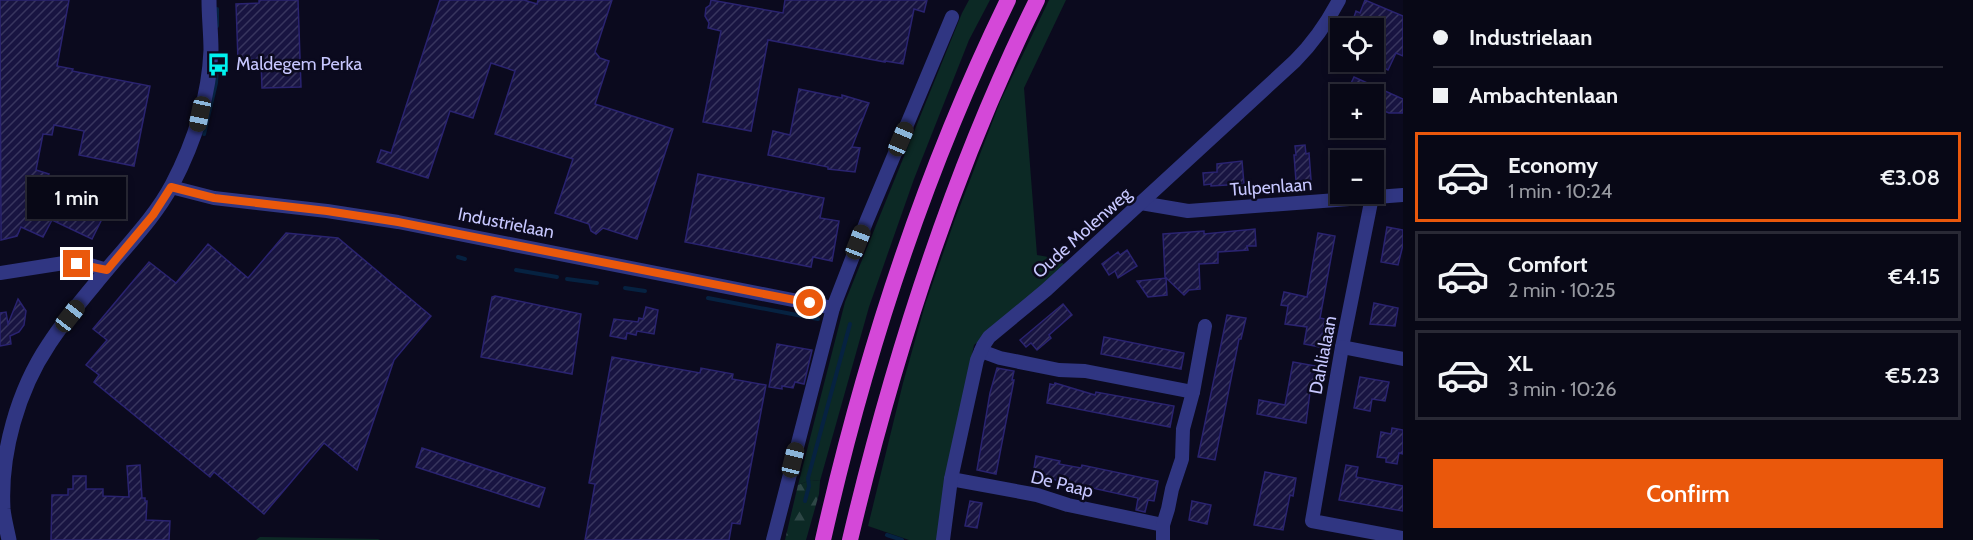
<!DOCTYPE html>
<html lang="en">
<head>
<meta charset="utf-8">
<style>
	:root { --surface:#080816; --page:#11111f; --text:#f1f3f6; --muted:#989aa1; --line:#292935; --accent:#ea580c }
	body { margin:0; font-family:Cabin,sans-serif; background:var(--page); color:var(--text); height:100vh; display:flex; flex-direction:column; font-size:22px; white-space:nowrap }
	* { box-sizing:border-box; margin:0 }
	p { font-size:20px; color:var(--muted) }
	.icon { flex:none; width:33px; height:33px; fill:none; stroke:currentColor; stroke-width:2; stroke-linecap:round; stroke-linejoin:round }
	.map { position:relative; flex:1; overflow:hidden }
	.side { display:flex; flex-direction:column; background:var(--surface); width:570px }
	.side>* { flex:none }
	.hud { display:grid; align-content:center; height:132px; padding:0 30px; background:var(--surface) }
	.buttons { position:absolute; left:1330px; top:18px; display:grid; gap:12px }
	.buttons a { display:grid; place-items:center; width:54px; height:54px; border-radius:0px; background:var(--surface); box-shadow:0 3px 9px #0003,0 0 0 2px var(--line); font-size:30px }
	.end { position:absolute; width:27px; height:27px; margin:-14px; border:8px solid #ea580c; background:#fff; box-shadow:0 0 0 3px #fff }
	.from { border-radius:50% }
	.bubble { position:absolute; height:42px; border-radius:0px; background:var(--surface); box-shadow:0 3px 9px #0003,0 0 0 2px var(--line); font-size:20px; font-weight:600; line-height:42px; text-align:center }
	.car { position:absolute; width:18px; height:36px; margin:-18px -9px; border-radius:8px; box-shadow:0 0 4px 2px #0007; background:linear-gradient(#222 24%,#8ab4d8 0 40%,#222 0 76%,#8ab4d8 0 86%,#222 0) }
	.hud b { display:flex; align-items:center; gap:21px; height:57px; font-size:22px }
	.hud b+b { border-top:2px solid var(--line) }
	.hud i { width:15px; height:15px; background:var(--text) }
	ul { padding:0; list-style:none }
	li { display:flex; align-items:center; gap:18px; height:90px; margin:0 12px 9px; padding:0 18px; border:3px solid var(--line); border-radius:0px }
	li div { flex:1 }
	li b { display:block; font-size:22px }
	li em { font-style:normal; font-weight:600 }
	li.current { border-color:var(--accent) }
	li>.icon { width:54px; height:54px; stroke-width:1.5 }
	.action { display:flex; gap:12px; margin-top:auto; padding:12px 30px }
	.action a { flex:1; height:69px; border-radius:0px; background:var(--accent); color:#fff; font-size:24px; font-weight:600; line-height:69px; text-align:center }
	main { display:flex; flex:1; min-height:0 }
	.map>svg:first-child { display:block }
</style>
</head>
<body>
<main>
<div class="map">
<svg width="1403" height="540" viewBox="0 0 1403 540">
	<defs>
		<pattern id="forest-firs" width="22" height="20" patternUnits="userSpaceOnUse" patternTransform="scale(1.5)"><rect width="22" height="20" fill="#0c2925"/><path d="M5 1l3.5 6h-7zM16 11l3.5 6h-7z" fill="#2e4746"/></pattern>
		<pattern id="building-hatch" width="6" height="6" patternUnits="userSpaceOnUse" patternTransform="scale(1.5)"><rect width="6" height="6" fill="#181441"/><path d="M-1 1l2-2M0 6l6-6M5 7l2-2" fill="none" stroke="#38355e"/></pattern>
	</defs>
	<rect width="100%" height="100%" fill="#0b0a1e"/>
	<g fill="#0c2925">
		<polygon points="969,0 990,0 969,40 914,179 869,307 820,481 811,480 798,485 845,302 962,13"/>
		<path d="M1049,0H1066L1024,88L1037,255C1049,257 1058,258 1067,267L974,345L942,506L937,540H909L868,526L903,383L925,305L955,219L1000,102Z"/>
	</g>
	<g fill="url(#forest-firs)">
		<polygon points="811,480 820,481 819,494 806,540 785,540 798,485"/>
		<polygon points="260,537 378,539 380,540 256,540"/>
	</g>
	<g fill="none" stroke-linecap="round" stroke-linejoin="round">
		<g stroke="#062241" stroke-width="4">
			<polyline points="217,9 217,26"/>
			<polyline points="204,134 216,83 217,67"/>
			<polyline points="458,257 465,259"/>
			<polyline points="516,270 557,277"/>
			<polyline points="567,279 597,283"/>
			<polyline points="625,288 645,291"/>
			<polyline points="708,298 818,319"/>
			<polyline points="805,501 809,486 808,478 850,324"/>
			<polyline points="887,535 902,540"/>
		</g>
	</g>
	<g fill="url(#building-hatch)" stroke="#2a2370" stroke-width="1.5">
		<polygon points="0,0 69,0 57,66 73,69 72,71 150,86 134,166 79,155 84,131 54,125 52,135 43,134 36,170 49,174 41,192 60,202 68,184 78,189 94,186 117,197 106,215 104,215 92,239 52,220 43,237 21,227 17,236 1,240"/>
		<polygon points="259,0 298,0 301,87 262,88 261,59 238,60 236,4 259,3"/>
		<polygon points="440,0 524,0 537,4 538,0 612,0 595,52 600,58 609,61 595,104 673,129 637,239 603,228 596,234 591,231 589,224 555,213 573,159 495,134 515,71 491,63 473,118 450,111 428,178 377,162 381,150 391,153"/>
		<polygon points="711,0 783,13 785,0 927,0 924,12 914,9 903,64 885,61 885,62 768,40 751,131 703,122 721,31 708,28 709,23 705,16 706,8 710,5"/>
		<polygon points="1365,0 1403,16 1403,56 1396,53 1388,70 1374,63 1374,28 1353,20 1356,11 1360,13"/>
		<polygon points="1354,77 1403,99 1403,113 1389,113 1374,107 1374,94 1346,94"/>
		<polygon points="799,89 842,98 842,95 869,103 852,147 860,148 855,172 828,169 828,167 768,155 773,131 790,135"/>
		<polygon points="1305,145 1306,154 1309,153 1311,180 1296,181 1294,155 1296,155 1295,146"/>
		<polygon points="1242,161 1244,184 1211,186 1211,184 1204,185 1203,173 1217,172 1217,164"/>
		<polygon points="698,174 824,198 820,218 839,221 832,261 813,257 811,267 685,242"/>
		<polygon points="1387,227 1403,230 1403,245 1398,265 1381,262"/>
		<polygon points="1255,229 1256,246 1247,246 1248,250 1218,252 1218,263 1199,264 1200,289 1189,290 1184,295 1165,277 1163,234 1204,231 1204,234"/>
		<polygon points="286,233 338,238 431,316 394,360 357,470 324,443 264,514 214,472 210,477 94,382 99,375 86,365 107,340 93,329 149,262 176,283 208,244 248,278"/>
		<polygon points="1318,233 1335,236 1320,318 1325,319 1320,347 1304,344 1307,327 1285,324 1288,306 1281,305 1284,292 1307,297"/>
		<polygon points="1127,250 1137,266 1118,278 1115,271 1109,275 1102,264 1118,252 1120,255"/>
		<polygon points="1166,278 1167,295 1148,297 1137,281"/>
		<polygon points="495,296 581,314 572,374 481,357 492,297"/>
		<polygon points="18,299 26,311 24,325 19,332 10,336 11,344 0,346 0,313 6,312 8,324"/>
		<polygon points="1374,303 1398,308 1395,326 1370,324"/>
		<polygon points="1063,304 1072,315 1049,335 1051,338 1037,350 1031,343 1026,347 1020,340"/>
		<polygon points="646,307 658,310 654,334 637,331 636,335 627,333 626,339 610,336 614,319 638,322 639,318 643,319"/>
		<polygon points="1227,315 1246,318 1241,339 1239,339 1215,460 1198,457"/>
		<polygon points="1104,337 1184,353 1181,369 1101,354"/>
		<polygon points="777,344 812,350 804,384 795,382 793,388 782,386 782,389 769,387"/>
		<polygon points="612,357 700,373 701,368 733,374 732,379 766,385 740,524 732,523 729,540 585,540 595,484 589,483"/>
		<polygon points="1293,362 1316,366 1313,385 1311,385 1306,423 1257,414 1259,400 1285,405"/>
		<polygon points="997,368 1014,371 1012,380 1014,380 996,474 977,470 990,393"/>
		<polygon points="1360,377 1389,382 1385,401 1372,399 1370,411 1354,408"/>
		<polygon points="1055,383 1095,395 1096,392 1174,406 1170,427 1047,403 1050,384 1054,385"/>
		<polygon points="1392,428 1403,430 1403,454 1399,453 1397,464 1386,462 1386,458 1377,457 1381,432 1391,434"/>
		<polygon points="422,448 545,488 539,507 416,467"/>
		<polygon points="1036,456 1060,461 1059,464 1081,468 1082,465 1158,481 1154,501 1148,500 1145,512 1136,510 1138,498 1033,475"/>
		<polygon points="140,465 142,498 145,498 145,501 147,501 146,520 170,521 169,540 51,540 52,495 68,495 68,489 73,489 73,476 86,476 86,489 103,489 103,496 129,497 127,466"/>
		<polygon points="1346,465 1358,467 1356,477 1403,486 1403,511 1339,500"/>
		<polygon points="1265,472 1296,478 1293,496 1290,495 1283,530 1254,525"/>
		<polygon points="970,501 982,503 977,528 965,526"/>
		<polygon points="1192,501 1211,505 1207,524 1189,520"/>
	</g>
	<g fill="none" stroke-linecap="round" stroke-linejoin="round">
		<g stroke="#303682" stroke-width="14">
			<polyline points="171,187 214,198 327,211 398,222 833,308"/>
			<polyline points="1372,197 1342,347 1312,521 1403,538"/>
			<polyline points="1141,203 1188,211 1403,195"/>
			<polyline points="0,273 64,263 90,265 107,270"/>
			<polyline points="1342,347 1403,359"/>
			<polyline points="981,351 1000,358 1059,370 1085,371 1193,392"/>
			<polyline points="951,479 1037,495 1068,505 1163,525"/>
			<polyline points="773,540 833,308 867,220 952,17"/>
			<path d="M943,540L951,479L977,360L983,346L989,337L1046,290L1295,61C1314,42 1327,23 1339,0"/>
			<polyline points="1163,540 1163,525 1168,509 1172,489 1182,459 1183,429 1193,392 1205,326"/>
		</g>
		<path stroke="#303682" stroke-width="15" d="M9,540C7,530 4,519 3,509C0,453 18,390 49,344C65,319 86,295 105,272C128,244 155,217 172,185C194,143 209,98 211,50C211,34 209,17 209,0"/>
		<g stroke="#d448d8" stroke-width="16">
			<path d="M823,540C865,354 924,172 1008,0"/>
			<path d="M850,540C894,354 952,172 1037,0"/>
		</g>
	</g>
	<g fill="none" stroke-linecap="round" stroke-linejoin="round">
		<polyline stroke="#ea580c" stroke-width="8" points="77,264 107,270 153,215 171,187 214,198 327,211 398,222 810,303"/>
	</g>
	<defs>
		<symbol id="bus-bare" viewBox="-9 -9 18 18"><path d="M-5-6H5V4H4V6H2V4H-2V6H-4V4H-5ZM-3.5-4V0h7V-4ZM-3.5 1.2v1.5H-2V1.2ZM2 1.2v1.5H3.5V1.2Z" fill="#00f2ef" stroke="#0b0a1e" stroke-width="2.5" paint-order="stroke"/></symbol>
	</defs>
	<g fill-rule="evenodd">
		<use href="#bus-bare" x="202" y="48" width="33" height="33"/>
	</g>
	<g text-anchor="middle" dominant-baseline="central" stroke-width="5" stroke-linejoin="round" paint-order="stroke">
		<g font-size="18" fill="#c7c7ff" stroke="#0b0a1e" text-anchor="start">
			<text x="236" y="64">Maldegem Perka</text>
		</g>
		<g font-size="18" fill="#c7c7ff" stroke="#0b0a1e">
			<text transform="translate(1271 187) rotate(-4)">Tulpenlaan</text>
			<text transform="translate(506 223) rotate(11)">Industrielaan</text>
			<text transform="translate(1082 233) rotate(-42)">Oude Molenweg</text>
			<text transform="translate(1323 355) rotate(-79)">Dahlialaan</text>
			<text transform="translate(1062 484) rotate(14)">De Paap</text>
		</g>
	</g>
</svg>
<div class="buttons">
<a><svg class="icon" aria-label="locate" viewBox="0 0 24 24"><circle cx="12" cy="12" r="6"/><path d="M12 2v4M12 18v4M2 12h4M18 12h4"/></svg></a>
<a>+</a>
<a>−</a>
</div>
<i class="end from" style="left:810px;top:303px"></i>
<i class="end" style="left:77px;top:264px"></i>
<div class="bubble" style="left:27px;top:177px;width:99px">1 min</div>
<i class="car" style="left:200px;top:114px;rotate:192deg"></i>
<i class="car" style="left:901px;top:139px;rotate:23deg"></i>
<i class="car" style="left:858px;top:242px;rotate:21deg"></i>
<i class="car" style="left:70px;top:316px;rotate:38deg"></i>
<i class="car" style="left:793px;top:460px;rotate:14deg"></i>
</div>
<section class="side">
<div class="hud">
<b><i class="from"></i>Industrielaan</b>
<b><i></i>Ambachtenlaan</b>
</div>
<ul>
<li class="current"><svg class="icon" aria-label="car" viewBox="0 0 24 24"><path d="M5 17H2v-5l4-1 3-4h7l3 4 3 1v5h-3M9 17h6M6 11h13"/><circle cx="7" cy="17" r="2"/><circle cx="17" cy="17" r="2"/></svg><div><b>Economy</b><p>1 min · 10:24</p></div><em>€3.08</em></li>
<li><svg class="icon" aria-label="car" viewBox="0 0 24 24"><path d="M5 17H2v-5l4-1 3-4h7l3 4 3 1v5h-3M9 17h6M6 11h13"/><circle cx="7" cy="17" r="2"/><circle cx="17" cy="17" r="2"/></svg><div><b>Comfort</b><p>2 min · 10:25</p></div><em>€4.15</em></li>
<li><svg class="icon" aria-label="car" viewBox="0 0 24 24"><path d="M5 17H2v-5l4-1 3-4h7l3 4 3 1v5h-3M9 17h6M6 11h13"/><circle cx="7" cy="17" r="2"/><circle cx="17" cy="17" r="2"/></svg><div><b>XL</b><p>3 min · 10:26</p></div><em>€5.23</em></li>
</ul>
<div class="action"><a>Confirm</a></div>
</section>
</main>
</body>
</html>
